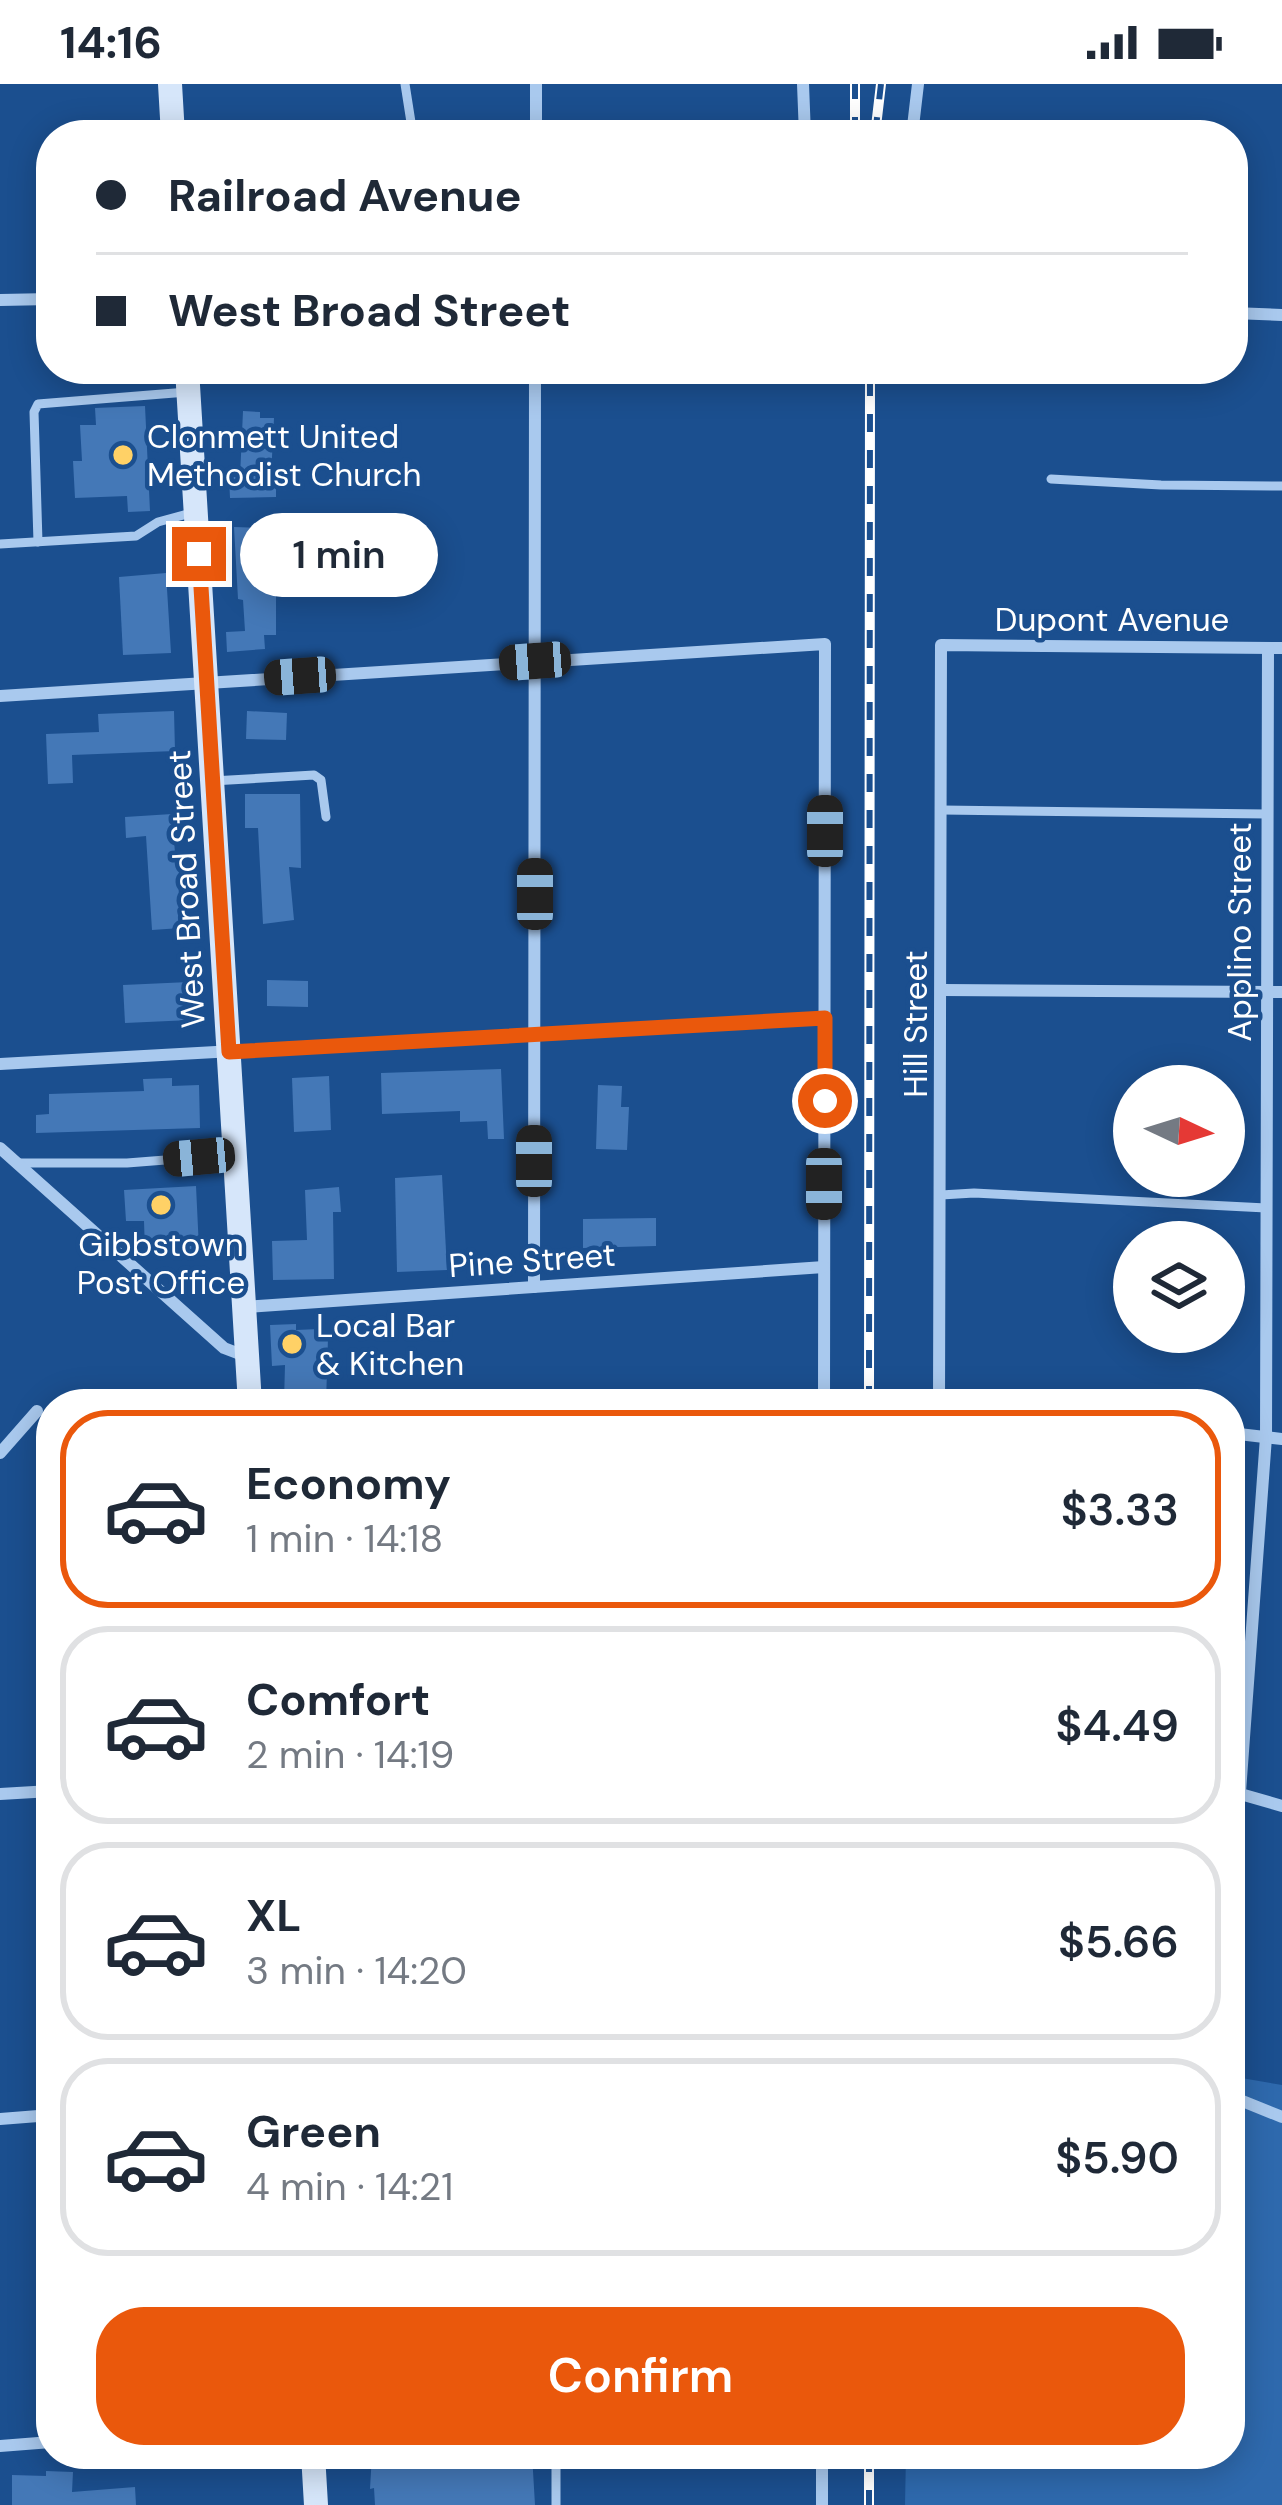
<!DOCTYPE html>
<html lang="en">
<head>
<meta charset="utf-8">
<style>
	:root { --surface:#fff; --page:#f2f2f3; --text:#1f2937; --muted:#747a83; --line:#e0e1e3; --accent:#ea580c }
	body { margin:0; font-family:"DM Sans",sans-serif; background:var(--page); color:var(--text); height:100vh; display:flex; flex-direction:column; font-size:45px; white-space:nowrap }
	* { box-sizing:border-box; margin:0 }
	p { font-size:39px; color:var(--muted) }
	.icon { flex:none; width:66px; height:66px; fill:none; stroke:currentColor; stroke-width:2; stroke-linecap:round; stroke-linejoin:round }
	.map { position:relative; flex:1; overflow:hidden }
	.side { position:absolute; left:36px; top:1305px; width:1209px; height:1080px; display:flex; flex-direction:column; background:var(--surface); border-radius:48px; box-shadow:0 6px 30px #0003 }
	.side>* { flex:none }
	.hud { position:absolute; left:36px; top:36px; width:1212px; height:264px; border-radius:48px; box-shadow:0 6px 30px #0003; display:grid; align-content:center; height:264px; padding:0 60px; background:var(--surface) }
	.needle { width:78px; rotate:94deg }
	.fabs { position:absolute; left:1113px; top:981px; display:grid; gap:24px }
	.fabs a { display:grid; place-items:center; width:132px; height:132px; border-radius:50%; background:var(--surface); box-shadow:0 6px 30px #0003; font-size:60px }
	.end { position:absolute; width:54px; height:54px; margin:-27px; border:15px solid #ea580c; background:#fff; box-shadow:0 0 0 6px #fff }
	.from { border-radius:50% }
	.bubble { position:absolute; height:84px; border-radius:42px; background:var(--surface); box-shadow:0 6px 30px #0003; font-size:39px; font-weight:600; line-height:84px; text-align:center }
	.car { position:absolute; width:36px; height:72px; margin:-36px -18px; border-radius:15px; box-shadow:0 0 9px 3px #0007; background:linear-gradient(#222 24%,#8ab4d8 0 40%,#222 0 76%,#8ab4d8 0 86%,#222 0) }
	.hud b { display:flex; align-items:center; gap:42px; height:114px; font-size:45px }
	.hud b+b { border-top:3px solid var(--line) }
	.hud i { width:30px; height:30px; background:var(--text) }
	ul { padding:21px 0 0; list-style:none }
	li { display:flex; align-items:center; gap:36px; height:198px; margin:0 24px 18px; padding:0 36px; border:6px solid var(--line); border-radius:48px }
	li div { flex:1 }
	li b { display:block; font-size:45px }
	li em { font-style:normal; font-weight:600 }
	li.selected { border-color:var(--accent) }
	li>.icon { width:108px; height:108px; stroke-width:1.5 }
	.button { display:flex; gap:24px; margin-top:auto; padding:24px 60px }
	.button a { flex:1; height:138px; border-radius:48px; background:var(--accent); color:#fff; font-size:48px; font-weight:600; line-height:138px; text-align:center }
	.status { display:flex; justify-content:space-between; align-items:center; height:84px; padding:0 60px; background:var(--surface); direction:ltr }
	.status svg { height:33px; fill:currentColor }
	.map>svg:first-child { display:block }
</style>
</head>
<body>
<div class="status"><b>14:16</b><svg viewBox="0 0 49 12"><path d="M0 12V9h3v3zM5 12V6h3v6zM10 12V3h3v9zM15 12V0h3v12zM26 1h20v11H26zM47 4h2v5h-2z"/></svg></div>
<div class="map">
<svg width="1282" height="2421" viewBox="0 0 1282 2421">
	<rect width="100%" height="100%" fill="#1b4f8f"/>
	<polygon fill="#2e69ad" points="1230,1992 1282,2001 1282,2421 905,2421 906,2370 1230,2370"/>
	<g fill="#4478b7">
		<polygon points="145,322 150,427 128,428 127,412 75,414 73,377 82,377 80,341 96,341 95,324"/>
		<polygon points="243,327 260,328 260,334 274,334 271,392 276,392 276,413 230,414 229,393 240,393"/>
		<polygon points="234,443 267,444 266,487 276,488 276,551 264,551 265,565 227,568 226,548 245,547 243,516 238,515"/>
		<polygon points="166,489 171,569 123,571 119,493"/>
		<polygon points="174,627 175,667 72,671 73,699 48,700 46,650 99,648 98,630"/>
		<polygon points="247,627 287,629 286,656 246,655"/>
		<polygon points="245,710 300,710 301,784 289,783 294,836 263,840 258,744 245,744"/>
		<polygon points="172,730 175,769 182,769 184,796 178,796 181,844 152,846 146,752 126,754 125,733"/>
		<polygon points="267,896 308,897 308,923 267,922"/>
		<polygon points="189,898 191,936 125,939 123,901"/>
		<polygon points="501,985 504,1055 488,1055 487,1037 460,1038 460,1027 382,1030 381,989"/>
		<polygon points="329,992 331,1046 294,1048 292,994"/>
		<polygon points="172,994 172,1002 199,1001 200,1044 36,1049 36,1031 49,1030 49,1010 144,1007 143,995"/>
		<polygon points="598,1001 622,1002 621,1023 629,1023 627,1066 596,1065"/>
		<polygon points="442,1091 447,1186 397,1188 395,1094"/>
		<polygon points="196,1102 199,1165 145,1168 144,1137 126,1137 124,1106"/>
		<polygon points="339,1103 341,1128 333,1128 334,1195 273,1196 272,1157 307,1156 305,1106"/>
		<polygon points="656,1134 656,1162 583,1164 583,1135"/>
		<polygon points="296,1240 296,1246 319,1245 319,1254 328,1254 326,1319 284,1318 285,1281 272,1282 270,1241"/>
		<polygon points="372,2370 532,2370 535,2421 375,2421 374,2404 370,2405"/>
		<polygon points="46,2387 73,2388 72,2408 135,2403 136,2421 12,2421 12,2391 46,2392"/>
	</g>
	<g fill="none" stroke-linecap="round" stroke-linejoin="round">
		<g stroke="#a9c9ee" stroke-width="9">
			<polyline points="405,0 413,51"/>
			<polyline points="1051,395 1161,401 1282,402"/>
			<polyline points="38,458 34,328 38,320 187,308"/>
			<polyline points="0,460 136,452 158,438 191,429"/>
			<polyline points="212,697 314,691 321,696 326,733"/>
			<polyline points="942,726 1267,730"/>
			<polyline points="19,1079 127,1079 229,1071"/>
			<polyline points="941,1111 974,1109 1266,1124"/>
			<polyline points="556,2370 556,2421"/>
		</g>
		<g stroke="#a9c9ee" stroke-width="12">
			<polyline points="803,0 805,51"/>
			<polyline points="536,51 536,0"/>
			<polyline points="912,51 918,0"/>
			<polyline points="0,216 51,215"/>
			<polyline points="1233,229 1282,231"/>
			<polyline points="0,612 825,560 824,1320"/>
			<polyline points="943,906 1282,908"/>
			<polyline points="0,980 825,934"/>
			<polyline points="0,1064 224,1264 245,1272"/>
			<polyline points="534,1203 535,285"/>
			<polyline points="245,1223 824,1183"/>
			<polyline points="939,1316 975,1320"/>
			<polyline points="939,1320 941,561 1282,564"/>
			<polyline points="1230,1349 1282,1355"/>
			<polyline points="0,1369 37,1327"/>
			<polyline points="1230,1707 1282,1722"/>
			<polyline points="1240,1708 1266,1353 1268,564"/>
			<polyline points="0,1710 51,1707"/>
			<polyline points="1230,2012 1282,2033"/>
			<polyline points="0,2035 51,2031"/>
			<polyline points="0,2362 51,2358"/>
			<polyline points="822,2421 822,2370"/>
		</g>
		<g stroke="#d6e6fa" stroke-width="24">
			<polyline points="170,0 173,51"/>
			<polyline points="187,285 250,1320"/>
			<polyline points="313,2370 316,2421"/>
		</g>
		<defs>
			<g id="rail">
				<polyline points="855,51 855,0"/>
				<polyline points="875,51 881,0"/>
				<polyline points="869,1320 870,285"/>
				<polyline points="869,2370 869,2421"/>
			</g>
		</defs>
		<use href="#rail" stroke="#fff" stroke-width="10"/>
		<use href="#rail" stroke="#1b4f8f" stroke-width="6" stroke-dasharray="18" stroke-linecap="butt"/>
	</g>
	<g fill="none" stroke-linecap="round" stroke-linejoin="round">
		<polyline stroke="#ea580c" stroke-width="15" points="199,470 229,968 825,934 825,1017"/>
	</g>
	<g fill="#ffd166" stroke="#1b4f8f" stroke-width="4.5">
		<circle cx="123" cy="371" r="12"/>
		<circle cx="161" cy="1121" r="12"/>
		<circle cx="292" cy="1260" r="12"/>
	</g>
	<g text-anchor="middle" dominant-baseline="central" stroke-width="9" stroke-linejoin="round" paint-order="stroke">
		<g font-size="33" fill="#fff" stroke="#1b4f8f" text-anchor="start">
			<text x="147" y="352">Clonmett United<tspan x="147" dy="38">Methodist Church</tspan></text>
			<text x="161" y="1160" text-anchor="middle">Gibbstown<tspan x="161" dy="38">Post Office</tspan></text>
			<text x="316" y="1241">Local Bar<tspan x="316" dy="38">&amp; Kitchen</tspan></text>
		</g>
		<g font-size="33" fill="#fff" stroke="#1b4f8f">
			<text x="1112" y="535">Dupont Avenue</text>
			<text transform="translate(186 805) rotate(-93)">West Broad Street</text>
			<text transform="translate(1239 848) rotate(-90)">Applino Street</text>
			<text transform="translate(915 940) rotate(-90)">Hill Street</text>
			<text transform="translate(532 1176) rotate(-4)">Pine Street</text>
		</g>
	</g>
</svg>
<div class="fabs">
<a><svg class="needle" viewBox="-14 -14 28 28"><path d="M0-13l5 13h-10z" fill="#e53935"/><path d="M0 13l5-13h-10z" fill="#747a83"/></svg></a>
<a><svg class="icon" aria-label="layers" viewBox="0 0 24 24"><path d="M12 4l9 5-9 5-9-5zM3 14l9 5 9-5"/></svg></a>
</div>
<i class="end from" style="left:825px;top:1017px"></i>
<i class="end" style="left:199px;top:470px"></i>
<div class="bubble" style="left:240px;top:429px;width:198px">1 min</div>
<i class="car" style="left:535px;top:577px;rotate:266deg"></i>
<i class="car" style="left:300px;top:592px;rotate:266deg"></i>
<i class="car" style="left:825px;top:747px;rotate:0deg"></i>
<i class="car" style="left:535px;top:810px;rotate:0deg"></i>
<i class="car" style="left:199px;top:1073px;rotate:265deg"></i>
<i class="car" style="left:534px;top:1077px;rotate:0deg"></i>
<i class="car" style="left:824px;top:1100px;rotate:180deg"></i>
<div class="hud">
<b><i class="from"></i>Railroad Avenue</b>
<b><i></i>West Broad Street</b>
</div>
<section class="side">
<ul>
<li class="selected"><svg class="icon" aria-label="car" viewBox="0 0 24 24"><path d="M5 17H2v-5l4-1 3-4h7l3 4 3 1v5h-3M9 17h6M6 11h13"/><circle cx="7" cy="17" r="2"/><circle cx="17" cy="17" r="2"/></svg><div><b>Economy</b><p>1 min · 14:18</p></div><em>$3.33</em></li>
<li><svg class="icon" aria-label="car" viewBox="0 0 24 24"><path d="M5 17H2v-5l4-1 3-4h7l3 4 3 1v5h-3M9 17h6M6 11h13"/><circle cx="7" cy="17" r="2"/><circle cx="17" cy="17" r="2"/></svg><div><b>Comfort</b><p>2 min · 14:19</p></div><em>$4.49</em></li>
<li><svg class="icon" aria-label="car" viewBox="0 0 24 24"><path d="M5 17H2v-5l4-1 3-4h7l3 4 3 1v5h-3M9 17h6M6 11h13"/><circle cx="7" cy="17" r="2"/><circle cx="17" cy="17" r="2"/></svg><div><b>XL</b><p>3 min · 14:20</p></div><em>$5.66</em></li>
<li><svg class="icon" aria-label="car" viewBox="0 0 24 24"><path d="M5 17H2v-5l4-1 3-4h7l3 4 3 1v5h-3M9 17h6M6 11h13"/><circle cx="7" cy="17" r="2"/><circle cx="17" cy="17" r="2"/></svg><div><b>Green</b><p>4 min · 14:21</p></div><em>$5.90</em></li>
</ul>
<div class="button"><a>Confirm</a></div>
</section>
</div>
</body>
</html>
